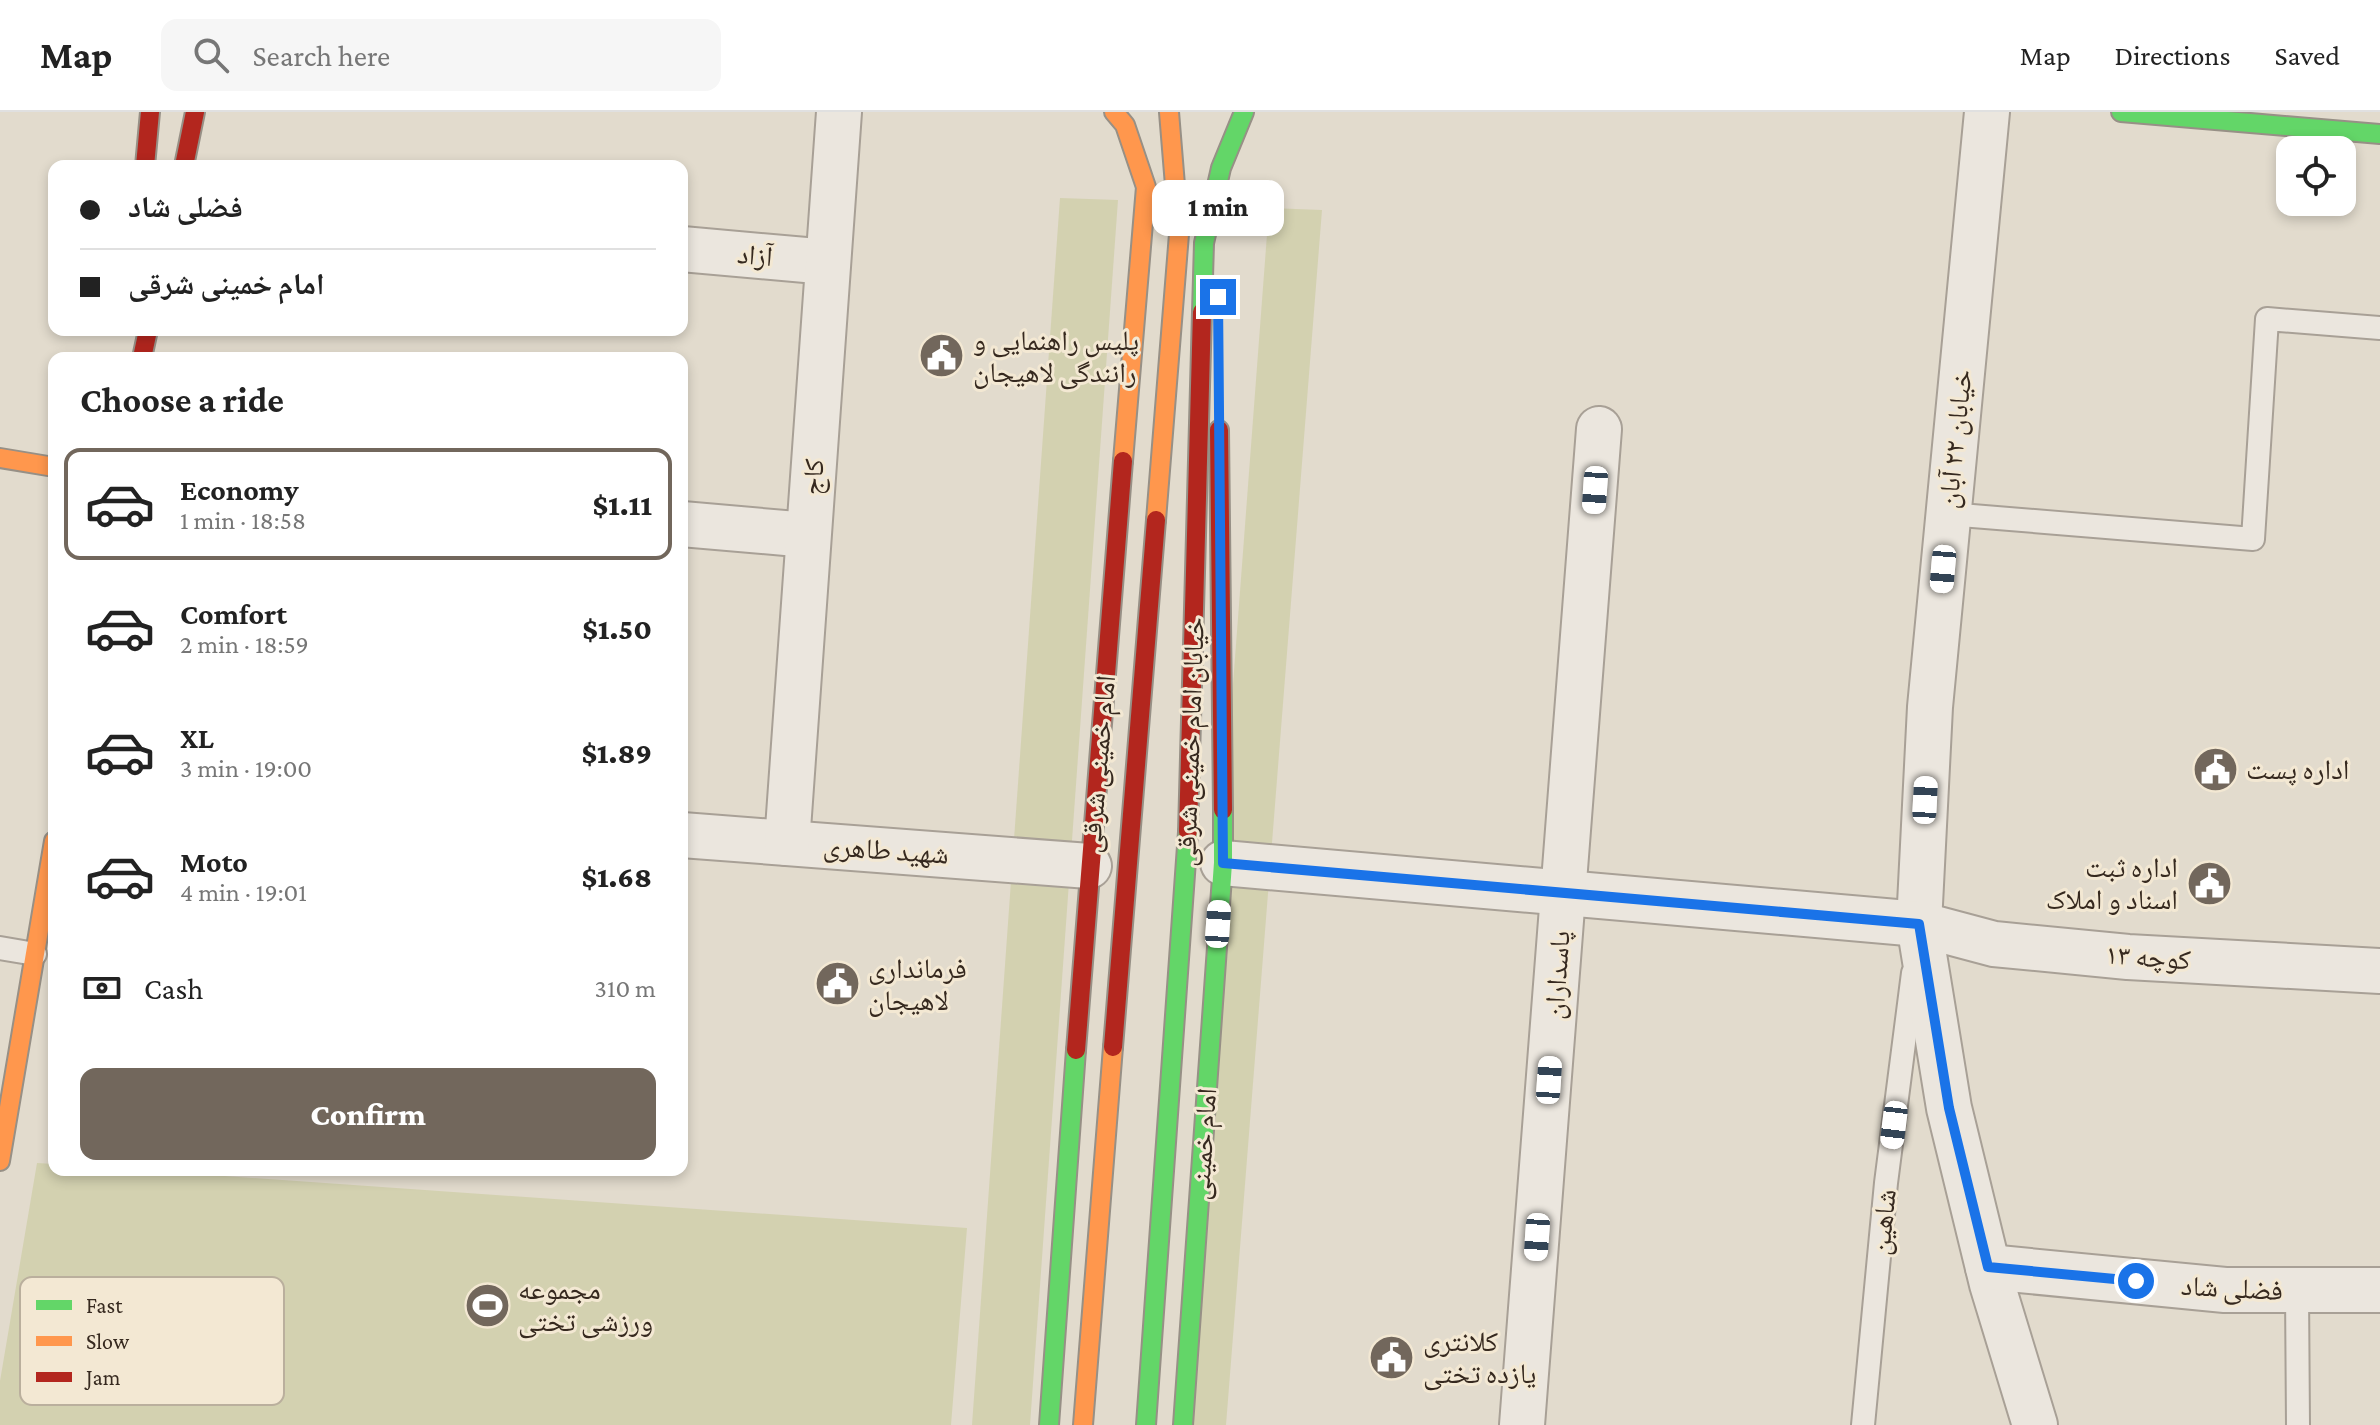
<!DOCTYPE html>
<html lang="en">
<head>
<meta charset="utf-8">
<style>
	:root { --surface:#fff; --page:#f6f6f6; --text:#222; --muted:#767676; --line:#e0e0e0; --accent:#72675c }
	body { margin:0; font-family:"Crimson Pro","Noto Naskh Arabic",serif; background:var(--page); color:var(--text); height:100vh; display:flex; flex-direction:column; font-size:30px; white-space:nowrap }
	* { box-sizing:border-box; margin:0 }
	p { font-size:26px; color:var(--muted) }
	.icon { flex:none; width:44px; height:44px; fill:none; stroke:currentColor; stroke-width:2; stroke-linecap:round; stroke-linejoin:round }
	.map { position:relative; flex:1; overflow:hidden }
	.side { position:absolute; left:48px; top:240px; width:640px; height:824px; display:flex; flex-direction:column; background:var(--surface); border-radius:16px; box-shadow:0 4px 12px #0003 }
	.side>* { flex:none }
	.top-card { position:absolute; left:48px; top:48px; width:640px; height:176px; border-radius:16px; box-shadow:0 4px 12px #0003; display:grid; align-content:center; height:176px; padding:0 32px; background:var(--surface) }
	.controls { position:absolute; left:2276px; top:24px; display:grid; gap:16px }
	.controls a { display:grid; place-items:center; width:80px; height:80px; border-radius:16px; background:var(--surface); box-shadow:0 4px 12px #0003; font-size:40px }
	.end { position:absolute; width:36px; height:36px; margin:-18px; border:10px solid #1a73e8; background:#fff; box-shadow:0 0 0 4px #fff }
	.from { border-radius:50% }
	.bubble { position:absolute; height:56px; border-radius:16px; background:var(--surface); box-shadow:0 4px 12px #0003; font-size:26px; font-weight:800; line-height:56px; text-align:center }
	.car { position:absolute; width:24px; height:48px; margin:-24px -12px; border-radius:10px; box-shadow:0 0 6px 2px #0007; background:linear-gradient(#fff 24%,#345 0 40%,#fff 0 76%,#345 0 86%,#fff 0) }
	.top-card b { display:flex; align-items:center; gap:28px; height:76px; font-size:30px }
	.top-card b+b { border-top:2px solid var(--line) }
	.top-card i { width:20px; height:20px; background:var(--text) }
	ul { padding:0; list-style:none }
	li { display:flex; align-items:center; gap:24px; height:112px; margin:0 16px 12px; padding:0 16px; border:4px solid transparent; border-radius:16px }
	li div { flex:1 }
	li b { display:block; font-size:30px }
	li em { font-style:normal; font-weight:800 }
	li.active { border-color:var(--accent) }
	li>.icon { width:72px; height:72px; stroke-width:1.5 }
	h2 { padding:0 32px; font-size:36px; line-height:96px }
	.pay { display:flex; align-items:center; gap:20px; height:88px; padding:0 32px; font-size:30px }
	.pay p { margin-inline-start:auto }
	.primary-button { display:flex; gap:16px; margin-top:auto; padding:16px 32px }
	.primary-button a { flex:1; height:92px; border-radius:16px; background:var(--accent); color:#fff; font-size:32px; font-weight:800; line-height:92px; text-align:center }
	header { display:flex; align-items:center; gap:48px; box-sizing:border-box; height:112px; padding:0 40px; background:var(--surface); border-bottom:2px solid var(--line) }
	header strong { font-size:38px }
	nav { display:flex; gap:44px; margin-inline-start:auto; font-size:28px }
	.search { width:560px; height:72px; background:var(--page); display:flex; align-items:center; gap:20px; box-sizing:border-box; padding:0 28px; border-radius:16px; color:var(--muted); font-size:30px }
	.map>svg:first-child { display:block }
</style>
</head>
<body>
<header>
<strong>Map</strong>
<div class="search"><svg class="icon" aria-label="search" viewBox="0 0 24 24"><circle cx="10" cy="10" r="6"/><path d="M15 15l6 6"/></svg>Search here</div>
<nav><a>Map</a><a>Directions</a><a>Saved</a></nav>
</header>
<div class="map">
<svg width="2380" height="1313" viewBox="0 0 2380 1313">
	<rect width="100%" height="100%" fill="#e2dbcd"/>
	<g fill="#d3d1b0">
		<polygon points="1060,86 1118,88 1030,1313 972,1313"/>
		<polygon points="1269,96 1322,98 1226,1313 1177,1313"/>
		<polygon points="37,1051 54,1052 54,1058 140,1058 967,1116 951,1313 0,1313 0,1269"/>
	</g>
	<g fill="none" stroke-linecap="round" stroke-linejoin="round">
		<defs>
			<g id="lane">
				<polyline points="1948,402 2253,427 2267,207 2380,216"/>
				<polyline points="0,836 35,842"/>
				<polyline points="2297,1179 2298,1313"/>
				<polyline points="1863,1313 1886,1071 1913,861"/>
			</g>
			<g id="street">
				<polyline points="1987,0 1930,595 1919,812 1949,996 1992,1172 2035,1313"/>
				<polyline points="682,137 828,150"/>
				<polyline points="682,412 808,423"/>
				<polyline points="682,723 1089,754"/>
				<polyline points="787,731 839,0"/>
				<polyline points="1223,751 1919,812 1994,832 2128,845 2380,859"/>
				<polyline points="1988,1155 2225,1178 2380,1178"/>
				<polyline points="1522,1313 1599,317"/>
			</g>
			<g id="fast">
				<polyline points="2121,0 2380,22"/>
				<polyline points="1202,200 1204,131 1221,56 1244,0"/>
				<polyline points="1049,1313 1076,938"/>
				<polyline points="1146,1313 1188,720"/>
				<polyline points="1183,1313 1223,751 1223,698"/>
			</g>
			<g id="slow">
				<polyline points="1114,0 1125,13 1146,75 1123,349"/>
				<polyline points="0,346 54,355"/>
				<polyline points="1156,408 1179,122 1169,0"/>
				<polyline points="0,1049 54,729"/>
				<polyline points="1083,1313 1113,935"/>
			</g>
			<g id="jam">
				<polyline points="145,54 150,0"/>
				<polyline points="184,54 195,0"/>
				<polyline points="142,246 148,218"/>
				<polyline points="1219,318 1223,698"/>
				<polyline points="1188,720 1202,200"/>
				<polyline points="1113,935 1156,408"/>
				<polyline points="1076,938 1123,349"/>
			</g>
		</defs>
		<use href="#lane" stroke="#a8a096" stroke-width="26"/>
		<use href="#street" stroke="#a8a096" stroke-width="48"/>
		<use href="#fast" stroke="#979086" stroke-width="22"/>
		<use href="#slow" stroke="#979086" stroke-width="22"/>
		<use href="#jam" stroke="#979086" stroke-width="22"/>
		<use href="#lane" stroke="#ebe6de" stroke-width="22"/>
		<use href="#street" stroke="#ebe6de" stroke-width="44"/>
		<use href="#fast" stroke="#63d668" stroke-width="18"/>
		<use href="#slow" stroke="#ff974d" stroke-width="18"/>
		<use href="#jam" stroke="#b3261e" stroke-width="18"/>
	</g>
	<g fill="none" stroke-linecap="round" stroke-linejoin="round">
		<polyline stroke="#1a73e8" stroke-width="10" points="1218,185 1223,751 1919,812 1949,996 1988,1155 2136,1169"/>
	</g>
	<defs>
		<symbol id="civic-disc" viewBox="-11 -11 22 22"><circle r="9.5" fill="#72675c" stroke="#f3e8d3"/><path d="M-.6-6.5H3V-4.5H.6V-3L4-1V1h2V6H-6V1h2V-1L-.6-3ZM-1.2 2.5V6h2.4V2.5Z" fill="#fff"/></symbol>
		<symbol id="stadium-disc" viewBox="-11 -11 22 22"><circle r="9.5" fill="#72675c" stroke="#f3e8d3"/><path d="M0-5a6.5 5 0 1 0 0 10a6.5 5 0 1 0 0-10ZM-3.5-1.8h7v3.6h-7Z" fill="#fff"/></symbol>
	</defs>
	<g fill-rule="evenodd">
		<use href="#civic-disc" x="916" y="218" width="51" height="51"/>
		<use href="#civic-disc" x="2190" y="632" width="51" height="51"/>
		<use href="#civic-disc" x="2184" y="746" width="51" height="51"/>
		<use href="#civic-disc" x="812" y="846" width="51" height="51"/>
		<use href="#stadium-disc" x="462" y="1168" width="51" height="51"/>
		<use href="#civic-disc" x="1366" y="1220" width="51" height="51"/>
	</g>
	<g text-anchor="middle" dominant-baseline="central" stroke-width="6" stroke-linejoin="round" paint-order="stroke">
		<g font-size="28" fill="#36291f" stroke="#f3e8d3">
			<text transform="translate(755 143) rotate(5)">آزاد</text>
			<text transform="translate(1955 327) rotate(-84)">خیابان ۲۲ آبان</text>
			<text transform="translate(813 365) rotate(-86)">کاج</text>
			<text transform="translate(1190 630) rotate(-88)">خیابان امام خمینی شرقی</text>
			<text transform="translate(1098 652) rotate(-85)">امام خمینی شرقی</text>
			<text transform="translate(886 738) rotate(4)">شهید طاهری</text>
			<text transform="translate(2148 845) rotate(4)">کوچه ۱۳</text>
			<text transform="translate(1557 863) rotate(-86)">پاسداران</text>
			<text transform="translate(1203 1032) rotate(-86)">امام خمینی</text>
			<text transform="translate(1883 1110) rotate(-84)">شاهین</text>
			<text transform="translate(2232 1176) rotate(3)">فضلی شاد</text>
		</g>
		<g font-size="28" fill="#36291f" stroke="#f3e8d3" text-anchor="start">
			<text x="973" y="228">پلیس راهنمایی و<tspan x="973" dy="32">رانندگی لاهیجان</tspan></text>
			<text x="2246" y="657">اداره پست</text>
			<text x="2178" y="755" text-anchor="end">اداره ثبت<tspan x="2178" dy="32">اسناد و املاک</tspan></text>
			<text x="868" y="856">فرمانداری<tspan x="868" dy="32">لاهیجان</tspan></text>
			<text x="518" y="1177">مجموعه<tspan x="518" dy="32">ورزشی تختی</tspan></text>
			<text x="1423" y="1229">کلانتری<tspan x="1423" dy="32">یازده تختی</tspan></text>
		</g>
	</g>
	<rect x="20" y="1165" width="264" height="128" rx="12" fill="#f3e8d3" stroke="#baaf9d" stroke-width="2"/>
	<rect x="36" y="1188" width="36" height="10" fill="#63d668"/>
	<rect x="36" y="1224" width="36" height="10" fill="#ff974d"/>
	<rect x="36" y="1260" width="36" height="10" fill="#b3261e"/>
	<g font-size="22" fill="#36291f">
		<text x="86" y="1201">Fast</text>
		<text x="86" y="1237">Slow</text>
		<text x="86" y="1273">Jam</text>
	</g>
</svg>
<div class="controls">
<a><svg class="icon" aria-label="locate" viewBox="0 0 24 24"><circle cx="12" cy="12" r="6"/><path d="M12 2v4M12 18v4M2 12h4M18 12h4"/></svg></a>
</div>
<i class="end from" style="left:2136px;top:1169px"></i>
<i class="end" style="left:1218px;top:185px"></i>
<div class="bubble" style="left:1152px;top:68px;width:132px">1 min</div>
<i class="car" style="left:1595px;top:378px;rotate:184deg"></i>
<i class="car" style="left:1943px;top:457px;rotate:185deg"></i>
<i class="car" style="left:1925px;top:688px;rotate:3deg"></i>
<i class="car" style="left:1218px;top:812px;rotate:4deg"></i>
<i class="car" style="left:1549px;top:968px;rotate:4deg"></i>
<i class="car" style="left:1894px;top:1013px;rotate:187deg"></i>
<i class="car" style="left:1537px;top:1125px;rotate:184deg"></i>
<div class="top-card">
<b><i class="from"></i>فضلی شاد</b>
<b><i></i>امام خمینی شرقی</b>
</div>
<section class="side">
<h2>Choose a ride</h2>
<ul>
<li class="active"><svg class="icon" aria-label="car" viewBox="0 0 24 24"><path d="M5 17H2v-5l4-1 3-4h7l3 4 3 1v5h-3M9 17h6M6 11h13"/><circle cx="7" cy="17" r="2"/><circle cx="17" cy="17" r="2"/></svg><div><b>Economy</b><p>1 min · 18:58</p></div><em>$1.11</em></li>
<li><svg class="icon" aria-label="car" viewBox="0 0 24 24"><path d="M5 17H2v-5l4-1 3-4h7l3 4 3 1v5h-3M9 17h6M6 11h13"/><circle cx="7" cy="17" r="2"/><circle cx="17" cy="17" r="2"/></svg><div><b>Comfort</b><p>2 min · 18:59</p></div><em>$1.50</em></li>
<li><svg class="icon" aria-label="car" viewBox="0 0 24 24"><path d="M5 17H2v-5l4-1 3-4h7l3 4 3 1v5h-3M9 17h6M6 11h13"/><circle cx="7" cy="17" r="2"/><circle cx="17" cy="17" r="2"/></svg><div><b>XL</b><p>3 min · 19:00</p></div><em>$1.89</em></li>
<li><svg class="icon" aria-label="car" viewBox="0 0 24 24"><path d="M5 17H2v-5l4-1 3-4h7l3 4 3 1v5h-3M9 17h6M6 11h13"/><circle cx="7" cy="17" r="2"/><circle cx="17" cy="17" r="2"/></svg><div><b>Moto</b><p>4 min · 19:01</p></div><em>$1.68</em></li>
</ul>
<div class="pay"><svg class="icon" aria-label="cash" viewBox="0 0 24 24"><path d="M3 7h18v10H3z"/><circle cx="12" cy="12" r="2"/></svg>Cash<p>310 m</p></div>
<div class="primary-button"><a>Confirm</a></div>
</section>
</div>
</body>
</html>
